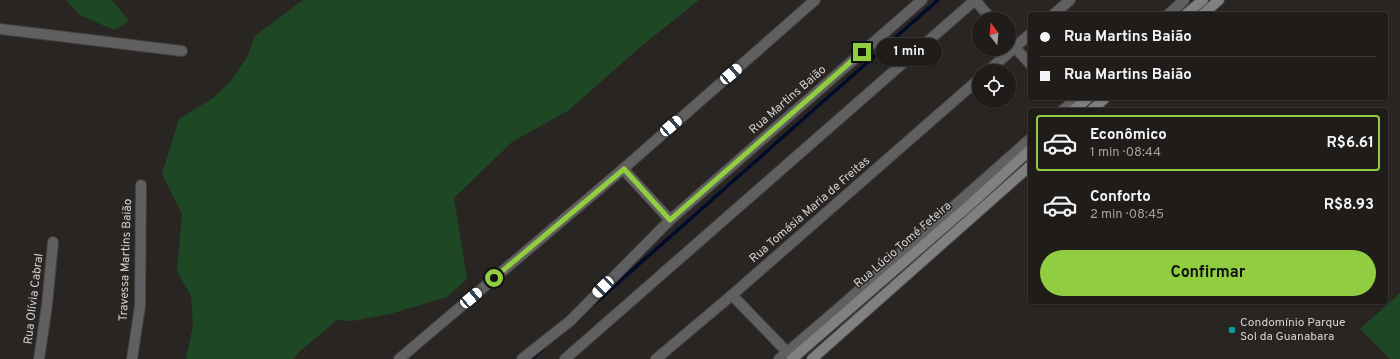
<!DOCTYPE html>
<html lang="pt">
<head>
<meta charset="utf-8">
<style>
	:root { --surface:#1f1c1a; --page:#2c2927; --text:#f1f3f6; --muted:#a1a1a2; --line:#3c3a39; --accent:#90cd40 }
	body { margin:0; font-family:Overpass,sans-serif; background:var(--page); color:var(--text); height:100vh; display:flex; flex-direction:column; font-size:15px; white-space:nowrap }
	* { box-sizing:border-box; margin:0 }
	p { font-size:13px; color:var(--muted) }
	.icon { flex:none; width:22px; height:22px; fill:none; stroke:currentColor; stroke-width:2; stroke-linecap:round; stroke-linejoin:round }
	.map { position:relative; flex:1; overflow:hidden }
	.details { position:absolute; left:1028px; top:108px; width:360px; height:196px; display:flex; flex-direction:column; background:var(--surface); border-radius:4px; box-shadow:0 1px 3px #0004,0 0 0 1px var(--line) }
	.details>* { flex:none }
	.hud { position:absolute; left:1028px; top:12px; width:360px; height:88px; border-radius:4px; box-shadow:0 1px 3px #0004,0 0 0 1px var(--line); display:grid; align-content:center; height:88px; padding:0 12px; background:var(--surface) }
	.needle { width:26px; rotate:344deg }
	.tools { position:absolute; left:972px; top:12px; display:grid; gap:8px }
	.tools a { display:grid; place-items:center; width:44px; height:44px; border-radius:50%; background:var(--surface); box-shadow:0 1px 3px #0004,0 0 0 1px var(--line); font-size:20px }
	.end { position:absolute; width:18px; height:18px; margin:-9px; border:5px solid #90cd40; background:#111; box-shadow:0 0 0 2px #111 }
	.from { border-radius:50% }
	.bubble { position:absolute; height:28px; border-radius:14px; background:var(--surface); box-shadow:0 1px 3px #0004,0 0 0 1px var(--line); font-size:13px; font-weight:700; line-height:28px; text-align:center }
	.car { position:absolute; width:12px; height:24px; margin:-12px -6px; border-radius:5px; box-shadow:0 0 3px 1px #0007; background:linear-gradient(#fff 24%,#345 0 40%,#fff 0 76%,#345 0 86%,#fff 0) }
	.hud b { display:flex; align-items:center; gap:14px; height:38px; font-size:15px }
	.hud b+b { border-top:1px solid var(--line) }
	.hud i { width:10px; height:10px; background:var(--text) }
	ul { padding:7px 0 0; list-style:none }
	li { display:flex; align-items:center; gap:12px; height:56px; margin:0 8px 6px; padding:0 4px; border:2px solid transparent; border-radius:4px }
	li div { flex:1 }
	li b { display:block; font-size:15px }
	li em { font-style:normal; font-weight:700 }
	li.on { border-color:var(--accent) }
	li>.icon { width:36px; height:36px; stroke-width:1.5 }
	.button { display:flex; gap:8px; margin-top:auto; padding:8px 12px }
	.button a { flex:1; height:46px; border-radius:24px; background:var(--accent); color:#111; font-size:16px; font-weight:700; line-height:46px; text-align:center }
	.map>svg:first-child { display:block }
</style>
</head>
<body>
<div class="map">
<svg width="1400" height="359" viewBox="0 0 1400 359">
	<rect width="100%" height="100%" fill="#292523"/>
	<g fill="#1e4823">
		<polygon points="66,0 112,0 129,21 114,30 80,15"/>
		<polygon points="303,0 699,0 639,48 569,110 512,142 454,198 467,279 447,297 390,314 352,321 337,320 298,353 294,359 186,359 193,325 191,296 177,271 182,214 162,174 179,119 213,98 230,82 247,57 255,36"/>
		<polygon points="1400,293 1400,359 1390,359 1360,329"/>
	</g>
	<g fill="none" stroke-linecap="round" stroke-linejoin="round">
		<g stroke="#000c2a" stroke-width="3.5">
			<polyline points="594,304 938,0"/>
			<polyline points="531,359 543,349"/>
		</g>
		<defs>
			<g id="minor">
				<polyline points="975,0 991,19"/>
				<polyline points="1054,14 1070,0"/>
				<polyline points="1169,14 1184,0"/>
				<polyline points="0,29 182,51"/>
				<polyline points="1009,41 1030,64"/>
				<polyline points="988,71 1030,34"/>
				<polyline points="1063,110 1077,98"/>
				<polyline points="623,169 670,220"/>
				<polyline points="732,295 791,356"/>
				<polyline points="39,359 47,305 53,242"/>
				<polyline points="132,359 140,306 141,185"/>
				<polyline points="399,359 623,169 815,0"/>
				<polyline points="522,359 570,321 670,220 922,0"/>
				<polyline points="565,359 975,0"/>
				<polyline points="656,359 732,295 979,79"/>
				<polyline points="779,359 841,306 1030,139"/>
			</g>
			<g id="secondary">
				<polyline points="1186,14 1203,0"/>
				<polyline points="1203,14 1219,0"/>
				<polyline points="1074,110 1088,98"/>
				<polyline points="1092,110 1105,98"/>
				<polyline points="792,359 972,203 1030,150"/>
				<polyline points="812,359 1030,166"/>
			</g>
		</defs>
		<use href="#minor" stroke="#44413f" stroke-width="12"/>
		<use href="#secondary" stroke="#44413f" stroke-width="12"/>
		<use href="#minor" stroke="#605f61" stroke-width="10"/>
		<use href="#secondary" stroke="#808083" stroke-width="10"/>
	</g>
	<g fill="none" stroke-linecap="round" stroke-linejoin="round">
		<polyline stroke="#90cd40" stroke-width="5" points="494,278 624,169 670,220 862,52"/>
	</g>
	<circle fill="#0f9aa8" stroke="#292523" stroke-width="1.5" cx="1232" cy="330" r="4"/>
	<g text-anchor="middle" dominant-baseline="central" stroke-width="3" stroke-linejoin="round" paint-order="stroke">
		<g font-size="12" fill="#d3d1cf" stroke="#292523">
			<text transform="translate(788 100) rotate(-41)">Rua Martins Baião</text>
			<text transform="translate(810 210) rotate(-41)">Rua Tomásia Maria de Freitas</text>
			<text transform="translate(903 245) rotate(-41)">Rua Lúcio Tomé Feteira</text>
			<text transform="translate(126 260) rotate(-88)">Travessa Martins Baião</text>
			<text transform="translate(34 299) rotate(-83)">Rua Olívia Cabral</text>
		</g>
		<g font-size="12" fill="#d3d1cf" stroke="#292523" text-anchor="start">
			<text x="1240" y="323">Condomínio Parque<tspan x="1240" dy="14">Sol da Guanabara</tspan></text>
		</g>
	</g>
</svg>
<div class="tools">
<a><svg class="needle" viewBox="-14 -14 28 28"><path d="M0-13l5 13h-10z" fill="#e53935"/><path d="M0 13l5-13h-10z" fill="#a1a1a2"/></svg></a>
<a><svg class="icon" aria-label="locate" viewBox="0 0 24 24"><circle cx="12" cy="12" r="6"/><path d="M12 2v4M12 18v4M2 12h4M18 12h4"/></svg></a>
</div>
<i class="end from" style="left:494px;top:278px"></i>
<i class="end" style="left:862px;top:52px"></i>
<div class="bubble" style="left:876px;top:38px;width:66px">1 min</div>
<i class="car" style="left:731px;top:74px;rotate:49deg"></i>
<i class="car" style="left:671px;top:126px;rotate:49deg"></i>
<i class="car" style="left:603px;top:287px;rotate:225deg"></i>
<i class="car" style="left:471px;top:298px;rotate:50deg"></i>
<div class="hud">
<b><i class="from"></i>Rua Martins Baião</b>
<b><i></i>Rua Martins Baião</b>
</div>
<section class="details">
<ul>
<li class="on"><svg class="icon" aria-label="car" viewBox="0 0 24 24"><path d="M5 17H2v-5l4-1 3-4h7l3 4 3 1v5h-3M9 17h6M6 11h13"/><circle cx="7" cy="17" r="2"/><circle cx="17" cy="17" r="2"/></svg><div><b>Econômico</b><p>1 min · 08:44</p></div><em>R$6.61</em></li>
<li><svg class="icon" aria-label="car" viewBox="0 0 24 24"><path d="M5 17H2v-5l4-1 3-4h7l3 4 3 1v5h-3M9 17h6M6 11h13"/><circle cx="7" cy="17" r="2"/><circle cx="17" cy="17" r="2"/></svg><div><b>Conforto</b><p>2 min · 08:45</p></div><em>R$8.93</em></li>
</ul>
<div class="button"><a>Confirmar</a></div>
</section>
</div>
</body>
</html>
